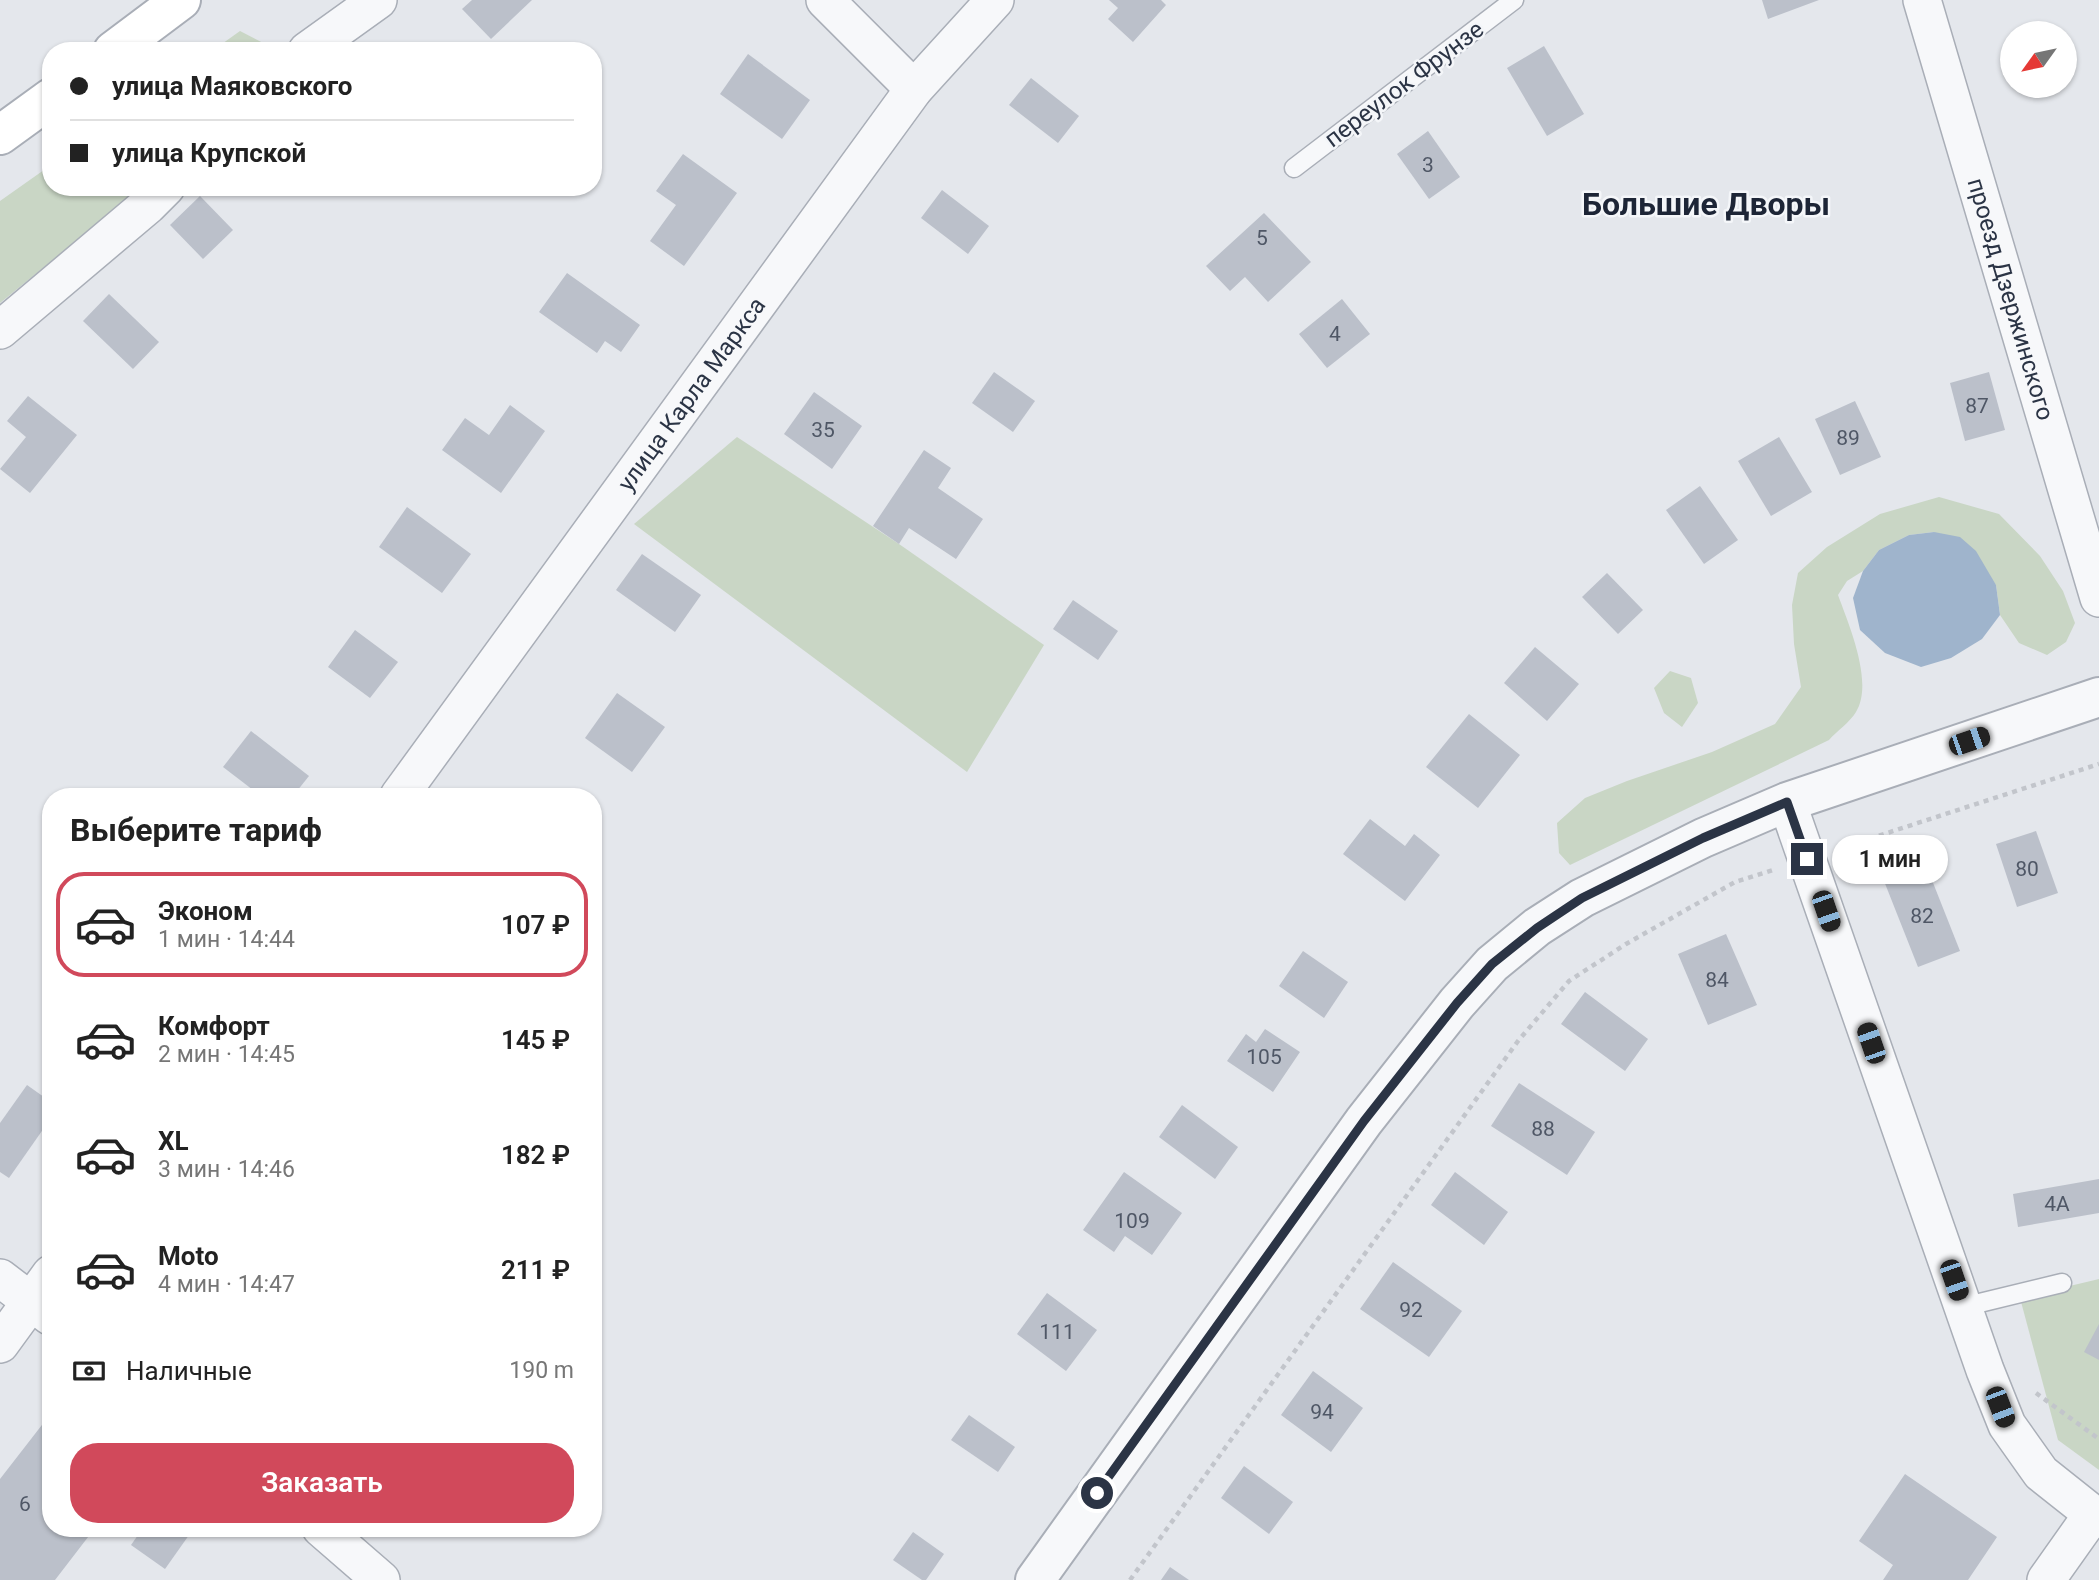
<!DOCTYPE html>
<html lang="ru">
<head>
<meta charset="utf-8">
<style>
	:root { --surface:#fff; --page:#f2f2f2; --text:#222; --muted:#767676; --line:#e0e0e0; --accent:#d1495b }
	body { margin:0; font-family:Roboto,sans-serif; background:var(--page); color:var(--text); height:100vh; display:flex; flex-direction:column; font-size:26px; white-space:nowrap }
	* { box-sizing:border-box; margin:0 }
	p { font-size:23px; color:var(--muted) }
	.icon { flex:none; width:38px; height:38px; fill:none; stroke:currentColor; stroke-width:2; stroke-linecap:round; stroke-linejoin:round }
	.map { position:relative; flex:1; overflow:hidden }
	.side { position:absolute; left:42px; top:788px; width:560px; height:749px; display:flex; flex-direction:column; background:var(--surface); border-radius:28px; box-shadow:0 2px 5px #0004 }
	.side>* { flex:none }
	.hud { position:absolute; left:42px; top:42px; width:560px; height:154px; border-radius:28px; box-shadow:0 2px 5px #0004; display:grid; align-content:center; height:154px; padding:0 28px; background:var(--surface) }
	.needle { width:46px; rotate:237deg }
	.tools { position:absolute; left:2000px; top:21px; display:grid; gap:14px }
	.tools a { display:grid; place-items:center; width:77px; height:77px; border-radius:50%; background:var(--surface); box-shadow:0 2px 5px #0004; font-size:35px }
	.end { position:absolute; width:32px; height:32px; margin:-16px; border:9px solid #2b3445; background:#fff; box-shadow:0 0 0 4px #fff }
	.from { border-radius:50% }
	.bubble { position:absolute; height:49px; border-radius:24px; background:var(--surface); box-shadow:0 2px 5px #0004; font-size:23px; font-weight:600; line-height:49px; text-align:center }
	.car { position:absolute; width:21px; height:42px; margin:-21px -10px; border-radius:9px; box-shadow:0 0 5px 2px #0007; background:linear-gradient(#222 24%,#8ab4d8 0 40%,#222 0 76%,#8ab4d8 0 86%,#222 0) }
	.hud b { display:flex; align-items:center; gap:24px; height:66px; font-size:26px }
	.hud b+b { border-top:2px solid var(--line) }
	.hud i { width:18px; height:18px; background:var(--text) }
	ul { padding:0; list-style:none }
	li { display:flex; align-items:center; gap:21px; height:105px; margin:0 14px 10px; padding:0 14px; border:4px solid transparent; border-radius:28px }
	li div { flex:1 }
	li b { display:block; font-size:26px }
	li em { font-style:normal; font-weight:600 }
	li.selected { border-color:var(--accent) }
	li>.icon { width:63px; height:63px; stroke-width:1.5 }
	h2 { padding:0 28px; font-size:32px; line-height:84px }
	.pay { display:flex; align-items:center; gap:18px; height:77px; padding:0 28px; font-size:26px }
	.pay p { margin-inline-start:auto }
	.cta { display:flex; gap:14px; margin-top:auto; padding:14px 28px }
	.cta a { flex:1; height:80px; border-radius:28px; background:var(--accent); color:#fff; font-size:28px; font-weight:600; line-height:80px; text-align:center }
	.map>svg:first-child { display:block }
</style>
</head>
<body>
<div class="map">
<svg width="2099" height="1580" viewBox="0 0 2099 1580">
	<rect width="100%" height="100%" fill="#e4e7ec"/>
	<g fill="#c9d6c5">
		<polygon points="240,31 265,44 266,51 212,51"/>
		<polygon points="51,165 51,187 142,187 0,303 0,201"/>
		<polygon points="737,437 899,544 1044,645 967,772 634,524"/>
		<path d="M1939,497L1999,514L2040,556L2063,591L2075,623L2066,642L2047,655L2019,643L2000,615L1996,585L1934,532L1909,535L1879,550L1863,571L1847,581L1838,595C1849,625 1874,683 1856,712C1850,722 1837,731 1829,740L1570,865L1559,853L1557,823L1585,798L1627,781L1712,752L1775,724L1801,687L1794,644L1792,605L1798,573L1827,547L1880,514Z"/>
		<polygon points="1670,671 1691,678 1698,703 1682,727 1664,713 1654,688"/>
		<polygon points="2099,1279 2099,1470 2058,1440 2020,1298"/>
	</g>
	<polygon fill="#9fb4cc" points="1934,532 1960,537 1976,551 1996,585 2000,615 1982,639 1951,658 1921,667 1885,653 1860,630 1853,598 1863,571 1879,550 1909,535"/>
	<g fill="#bbc0ca">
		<polygon points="472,0 532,0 491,39 462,9"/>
		<polygon points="1109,0 1161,0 1166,5 1133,42 1108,19 1118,8"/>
		<polygon points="1762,0 1819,0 1768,19"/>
		<polygon points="1544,46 1584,114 1547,136 1507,68"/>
		<polygon points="748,54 810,100 782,139 720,94"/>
		<polygon points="1031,78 1079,116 1058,143 1009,105"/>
		<polygon points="1428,131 1460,177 1429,199 1397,154"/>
		<polygon points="683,154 737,193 684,266 650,241 676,205 656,191"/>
		<polygon points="942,190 989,226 968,254 921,218"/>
		<polygon points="200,196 233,230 203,259 170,225"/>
		<polygon points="1264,213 1311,262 1268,302 1245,277 1230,291 1206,266"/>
		<polygon points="567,273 640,325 621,352 605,341 597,353 539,312"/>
		<polygon points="109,294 159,342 133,369 83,321"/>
		<polygon points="1342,299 1370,334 1327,368 1299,334"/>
		<polygon points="994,372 1035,401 1013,432 972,403"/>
		<polygon points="1989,372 2005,430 1965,441 1950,383"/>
		<polygon points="814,392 862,426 832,469 784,434"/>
		<polygon points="28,396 77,435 30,493 0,469 26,437 7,421"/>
		<polygon points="1855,401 1881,457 1840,475 1815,419"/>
		<polygon points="510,405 545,431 501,493 442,450 465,418 489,435"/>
		<polygon points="1779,437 1812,492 1771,516 1738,461"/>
		<polygon points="924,450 951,468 938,488 983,519 956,559 909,528 899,544 873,526"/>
		<polygon points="1700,486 1738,540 1704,564 1666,510"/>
		<polygon points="407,507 471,554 442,593 379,547"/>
		<polygon points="642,554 701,595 675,632 616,590"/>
		<polygon points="1607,573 1643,610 1618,634 1582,597"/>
		<polygon points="1073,600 1118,631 1098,660 1053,629"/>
		<polygon points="355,630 398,662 370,698 328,667"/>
		<polygon points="1535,647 1579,684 1547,721 1504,683"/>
		<polygon points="617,693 665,727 632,772 585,738"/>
		<polygon points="1469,714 1520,755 1478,808 1426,767"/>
		<polygon points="251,731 309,776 293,796 261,796 223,767"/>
		<polygon points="1370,819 1405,846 1414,834 1440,855 1405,901 1343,854"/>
		<polygon points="2036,831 2058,893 2017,907 1996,844"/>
		<polygon points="1926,865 1960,951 1918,967 1884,881"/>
		<polygon points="1726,934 1757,1005 1708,1025 1678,954"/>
		<polygon points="1303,951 1348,982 1324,1018 1279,986"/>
		<polygon points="1585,992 1648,1039 1625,1071 1561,1024"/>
		<polygon points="1265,1029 1300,1052 1273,1092 1227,1061 1246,1034 1256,1042"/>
		<polygon points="1519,1083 1595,1132 1567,1175 1491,1126"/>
		<polygon points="27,1085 51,1102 51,1118 9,1178 0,1172 0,1123"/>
		<polygon points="1182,1105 1238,1147 1215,1179 1159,1137"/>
		<polygon points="1124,1172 1182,1213 1152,1255 1125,1236 1114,1252 1083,1230"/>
		<polygon points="1455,1172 1508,1212 1484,1245 1431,1205"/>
		<polygon points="2099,1179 2099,1213 2018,1227 2013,1194"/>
		<polygon points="1393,1262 1462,1311 1429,1357 1360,1309"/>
		<polygon points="1047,1293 1097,1330 1066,1371 1017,1334"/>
		<polygon points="2099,1324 2099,1360 2084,1352"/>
		<polygon points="1313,1371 1363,1408 1331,1452 1281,1415"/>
		<polygon points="969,1415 1015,1447 998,1472 951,1440"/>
		<polygon points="45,1421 51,1425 51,1528 95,1528 55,1580 0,1580 0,1479"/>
		<polygon points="1244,1466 1293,1502 1269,1534 1221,1498"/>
		<polygon points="1905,1474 1997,1537 1968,1580 1883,1580 1893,1565 1859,1541"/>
		<polygon points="143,1528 194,1528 165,1569 131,1545"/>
		<polygon points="913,1532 944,1554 926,1580 922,1580 893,1560"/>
		<polygon points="1170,1567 1189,1580 1161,1580"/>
	</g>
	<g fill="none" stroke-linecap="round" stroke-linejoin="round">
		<defs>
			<g id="service">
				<polyline points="1294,168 1514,0"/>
				<polyline points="1963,1307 2062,1283"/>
			</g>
			<g id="minor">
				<polyline points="825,0 914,89"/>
				<path id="s1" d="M1922,0L2099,598"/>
				<polyline points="307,51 378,0"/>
				<polyline points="0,330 148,205 166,187"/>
				<path id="s2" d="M399,796L914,89L995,0"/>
				<polyline points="1787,802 1985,1370 2007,1425 2041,1473 2099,1519"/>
				<polyline points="0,1278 50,1316"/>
				<polyline points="0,1344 51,1274"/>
				<polyline points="321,1528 381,1580"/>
				<polyline points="2046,1580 2092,1515"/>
			</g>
			<polyline id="tertiary" points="1035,1580 1364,1121 1457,1003 1492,964 1537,927 1582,898 1703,838 1787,802 2099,697"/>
			<g id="secondary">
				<polyline points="113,51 181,0"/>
				<polyline points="0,135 51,98"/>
			</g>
		</defs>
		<use href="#service" stroke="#a9aeb7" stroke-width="21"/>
		<use href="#minor" stroke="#a9aeb7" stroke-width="40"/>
		<use href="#tertiary" stroke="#a9aeb7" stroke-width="42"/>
		<use href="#secondary" stroke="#a9aeb7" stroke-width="42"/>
		<g stroke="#c2c5cb" stroke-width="4.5" stroke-dasharray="5 5" stroke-linecap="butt">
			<polyline points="1841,848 2099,764"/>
			<polyline points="2036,1393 2099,1439"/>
			<polyline points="1130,1580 1518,1041 1569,981 1626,944 1735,882 1773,870"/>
		</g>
		<use href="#service" stroke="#f7f8fa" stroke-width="18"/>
		<use href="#minor" stroke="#f7f8fa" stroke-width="37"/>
		<use href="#tertiary" stroke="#f7f8fa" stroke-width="38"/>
		<use href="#secondary" stroke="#fff" stroke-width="38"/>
	</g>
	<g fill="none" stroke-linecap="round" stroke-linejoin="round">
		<polyline stroke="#2b3445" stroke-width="9" points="1097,1493 1364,1121 1457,1003 1492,964 1537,928 1582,898 1703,838 1787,802 1807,859"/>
	</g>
	<g text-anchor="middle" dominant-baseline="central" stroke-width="5" stroke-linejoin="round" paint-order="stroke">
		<g font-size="21" fill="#4f5766">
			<text x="1428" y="165">3</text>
			<text x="1262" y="238">5</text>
			<text x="1335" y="334">4</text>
			<text x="1977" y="406">87</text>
			<text x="823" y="430">35</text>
			<text x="1848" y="438">89</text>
			<text x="2027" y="869">80</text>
			<text x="1922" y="916">82</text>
			<text x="1717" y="980">84</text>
			<text x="1264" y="1057">105</text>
			<text x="1543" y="1129">88</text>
			<text x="2057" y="1204">4А</text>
			<text x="1132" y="1221">109</text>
			<text x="1411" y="1310">92</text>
			<text x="1057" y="1332">111</text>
			<text x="1322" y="1412">94</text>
			<text x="25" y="1504">6</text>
		</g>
		<g font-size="24" fill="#2b3445" stroke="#f4f6f9">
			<text transform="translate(1404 84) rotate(-37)">переулок Фрунзе</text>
			<text stroke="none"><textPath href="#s1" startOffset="312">проезд Дзержинского</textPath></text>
			<text stroke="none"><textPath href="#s2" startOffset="497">улица Карла Маркса</textPath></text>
		</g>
		<g font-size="32" font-weight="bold" fill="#1d2536" stroke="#f4f6f9">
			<text x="1706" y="204">Большие Дворы</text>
		</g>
	</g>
</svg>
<div class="tools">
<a><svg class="needle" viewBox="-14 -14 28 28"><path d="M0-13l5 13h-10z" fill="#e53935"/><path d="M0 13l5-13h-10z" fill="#767676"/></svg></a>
</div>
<i class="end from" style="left:1097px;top:1493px"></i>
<i class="end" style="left:1807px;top:859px"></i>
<div class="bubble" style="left:1832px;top:835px;width:116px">1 мин</div>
<i class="car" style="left:1969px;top:741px;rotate:71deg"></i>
<i class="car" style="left:1826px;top:911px;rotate:161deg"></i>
<i class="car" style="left:1871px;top:1043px;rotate:341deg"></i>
<i class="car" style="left:1954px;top:1280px;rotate:161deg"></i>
<i class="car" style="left:2000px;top:1407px;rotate:159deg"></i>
<div class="hud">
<b><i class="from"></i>улица Маяковского</b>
<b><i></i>улица Крупской</b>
</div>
<section class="side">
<h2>Выберите тариф</h2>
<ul>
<li class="selected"><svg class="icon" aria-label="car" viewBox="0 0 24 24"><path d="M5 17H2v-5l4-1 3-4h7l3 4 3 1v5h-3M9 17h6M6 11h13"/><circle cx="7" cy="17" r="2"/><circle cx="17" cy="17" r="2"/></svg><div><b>Эконом</b><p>1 мин · 14:44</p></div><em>107 ₽</em></li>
<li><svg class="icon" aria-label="car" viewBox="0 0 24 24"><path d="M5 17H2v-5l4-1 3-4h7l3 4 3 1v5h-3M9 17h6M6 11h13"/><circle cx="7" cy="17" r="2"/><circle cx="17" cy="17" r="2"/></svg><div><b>Комфорт</b><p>2 мин · 14:45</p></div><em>145 ₽</em></li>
<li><svg class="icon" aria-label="car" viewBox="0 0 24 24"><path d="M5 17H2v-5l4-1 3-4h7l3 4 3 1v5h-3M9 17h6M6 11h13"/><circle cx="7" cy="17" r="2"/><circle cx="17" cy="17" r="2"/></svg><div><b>XL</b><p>3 мин · 14:46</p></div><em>182 ₽</em></li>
<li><svg class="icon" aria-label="car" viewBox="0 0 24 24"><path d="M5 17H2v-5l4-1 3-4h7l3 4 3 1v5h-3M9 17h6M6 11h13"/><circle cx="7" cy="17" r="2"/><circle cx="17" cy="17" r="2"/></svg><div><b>Moto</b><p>4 мин · 14:47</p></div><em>211 ₽</em></li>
</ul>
<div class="pay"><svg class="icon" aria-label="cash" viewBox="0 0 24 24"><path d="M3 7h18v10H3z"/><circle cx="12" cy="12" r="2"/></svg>Наличные<p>190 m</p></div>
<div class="cta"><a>Заказать</a></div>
</section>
</div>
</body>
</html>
